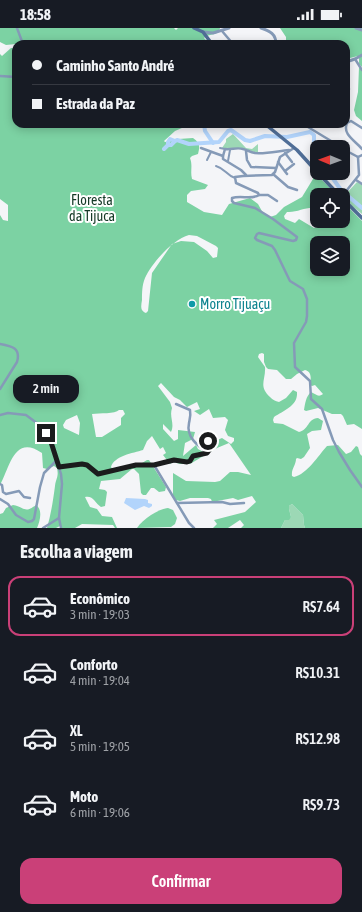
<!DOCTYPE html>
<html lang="pt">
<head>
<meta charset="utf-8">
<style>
	:root { --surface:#171b24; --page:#20242c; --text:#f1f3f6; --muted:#9ea1a6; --line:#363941; --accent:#ca4078 }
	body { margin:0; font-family:"Asap Condensed",sans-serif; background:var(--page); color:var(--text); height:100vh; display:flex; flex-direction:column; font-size:15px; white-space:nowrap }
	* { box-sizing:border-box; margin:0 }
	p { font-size:13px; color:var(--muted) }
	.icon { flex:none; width:22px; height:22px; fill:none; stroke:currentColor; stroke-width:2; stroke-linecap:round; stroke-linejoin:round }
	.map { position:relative; height:500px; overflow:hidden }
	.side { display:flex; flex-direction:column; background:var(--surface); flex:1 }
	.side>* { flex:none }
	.banner { position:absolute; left:12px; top:12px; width:338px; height:88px; border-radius:12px; box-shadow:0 2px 10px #0003; display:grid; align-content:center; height:88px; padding:0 20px; background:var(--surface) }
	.needle { width:26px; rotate:271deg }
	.tools { position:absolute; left:310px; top:112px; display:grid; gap:8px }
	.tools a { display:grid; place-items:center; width:40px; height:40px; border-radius:8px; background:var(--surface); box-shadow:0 2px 10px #0003; font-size:20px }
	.end { position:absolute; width:18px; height:18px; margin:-9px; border:5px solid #1b1c1d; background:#fff; box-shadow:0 0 0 2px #fff }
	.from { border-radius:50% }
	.bubble { position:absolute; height:28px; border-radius:12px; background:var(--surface); box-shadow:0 2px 10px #0003; font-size:13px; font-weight:600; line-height:28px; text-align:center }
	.banner b { display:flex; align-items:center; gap:14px; height:38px; font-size:15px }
	.banner b+b { border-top:1px solid var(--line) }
	.banner i { width:10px; height:10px; background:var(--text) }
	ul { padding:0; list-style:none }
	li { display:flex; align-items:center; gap:12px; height:60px; margin:0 8px 6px; padding:0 12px; border:2px solid transparent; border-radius:12px }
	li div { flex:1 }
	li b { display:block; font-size:15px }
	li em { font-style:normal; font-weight:600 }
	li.selected { border-color:var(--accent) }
	li>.icon { width:36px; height:36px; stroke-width:1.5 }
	h2 { padding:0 20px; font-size:18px; line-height:48px }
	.cta { display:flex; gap:8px; margin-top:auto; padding:8px 20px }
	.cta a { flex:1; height:46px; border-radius:12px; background:var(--accent); color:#fff; font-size:16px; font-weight:600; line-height:46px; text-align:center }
	.status { display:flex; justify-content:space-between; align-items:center; height:28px; padding:0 20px; background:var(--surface); direction:ltr }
	.status svg { height:11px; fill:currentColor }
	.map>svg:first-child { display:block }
</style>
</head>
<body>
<div class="status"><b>18:58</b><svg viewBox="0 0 49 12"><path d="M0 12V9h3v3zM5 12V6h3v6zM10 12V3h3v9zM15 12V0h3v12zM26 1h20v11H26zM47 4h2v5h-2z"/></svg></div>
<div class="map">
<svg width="362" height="500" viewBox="0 0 362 500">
	<rect width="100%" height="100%" fill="#f4f5f8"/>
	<g fill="#9cd8b5">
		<polygon points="233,106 246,120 252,121 258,116 258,125 245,121 222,120 226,114 226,111"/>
		<polygon points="357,154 362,157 362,186 352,178 344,168"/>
		<polygon points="292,476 303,487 304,497 305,500 281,500 285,492 291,489 289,481 289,478"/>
	</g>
	<g fill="#7cd2a3" fill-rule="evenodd">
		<path d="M0,0H174L176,2L178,0H220L219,4C214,7 208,6 204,10L210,16C198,16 188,14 177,16H16L6,17L0,14Z"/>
		<polygon points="280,0 362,0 362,39 359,36 359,29 358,28 346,31 346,16 286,16 286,9"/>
		<path d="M11,20H16V96H191L175,103L164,113L165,114L178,111L193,110C200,115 200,118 198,126L192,128L190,130C193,138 190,143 192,151L208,157L205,161L191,163L187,167V174L204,184L222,187L229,176L250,170L258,176L263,185L270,189L276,187L284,179L302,169L313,151V143L337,167H317V181C309,177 298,185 287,184L284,188L285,191L295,195L299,191L314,200L321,198L324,193H343V174L362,193V401L354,396L347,397L343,388L341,386H332L318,380L306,383L304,382C305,376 306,368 311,364C316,366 318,370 323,366L315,357L312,358L310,357C311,350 312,344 305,342L297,346L291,351H286L277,342L268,341L266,339L264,334V326L262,325L259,326L258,329L265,339C266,352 258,358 270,369C273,372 275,373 279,374L286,370L293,362L297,364C298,378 284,382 274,389L273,392L274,395L283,396L299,404C309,402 307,391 318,390L323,393L321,402L312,403L307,406L310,420L304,429L301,431L297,430L296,431C296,437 291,441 292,448L294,449C307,446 318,428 327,418L338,417L346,426L351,424L356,418L358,419L360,426L362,428V500H305L304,497L303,487L292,476L289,478V481L291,489L289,492H285L281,500H241L244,497L240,492L228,500H213L217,496L214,492L245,484L256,474L252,468L238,472L233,470L212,474L211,471L208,470H190L180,473L176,472L173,468V445L186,453L215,454L220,453L230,444H238L251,447L229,415L217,420L190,436H180L173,434L170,436L163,427L166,425L163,419L160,421L152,408L147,413L143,422C133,425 114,428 111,439L113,442L134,436L142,435L147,432H149L166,459L165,463L159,464L154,460H151L146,467H143L141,465L139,446L134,441H132L120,451L101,453L99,461L105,462L107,464L105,478L101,479C95,475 93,467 85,469L90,479L97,481L102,488L112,489L117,500H115L113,497L82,496L75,500H62L60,498L56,500H47C51,486 53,473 55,458C56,450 59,449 57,440L54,438L47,441L43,440L42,425C14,406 10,439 0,457V187L3,192L8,193V177L0,171V26L2,28ZM189,207L197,208L216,218L218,220L217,229L213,230L207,223L194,214L181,213L172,216L152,245L148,283L146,285C140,283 141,278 142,272C142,265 142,257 145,250C152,235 172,212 189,207ZM317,215H343V241H317ZM161,355L174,369L180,372L187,379L197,374L200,381L194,383L200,387L209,381L213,390L225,389L228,392L225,402L228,408L234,410V413L231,416L222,410L215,413L218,417L209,421L205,425L198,421L196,417L183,428L185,415L193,411L195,404L178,402V411L174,413L163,401V396L171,404C175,395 169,390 172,380L170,374L158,358ZM119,382H123L125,386L121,390V397L102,409H96L92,386C100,385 115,386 119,382ZM77,387L80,395L79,407L64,400L63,397L66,392Z"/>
		<polygon points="359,39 362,42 362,93 356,88 354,82 358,64"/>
		<path d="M13,477C25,479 24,486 36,477C43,482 40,493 37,500H0V486L3,485L6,480Z"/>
		<path d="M168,480L173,482L177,490L175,496L171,499L137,500C143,491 158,481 168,480Z"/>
	</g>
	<polygon fill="#b2d4fb" points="126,470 145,471 148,472 148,475 152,476 152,478 149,480 144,478 135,482 124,475"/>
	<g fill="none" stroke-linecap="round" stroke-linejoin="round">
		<g stroke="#b2d4fb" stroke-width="4">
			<polyline points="204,96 205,103 213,115"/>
			<polyline points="168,117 168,114 170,111 175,113"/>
			<polyline points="164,121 168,117 171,117 175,113 177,112 189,116 219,114 228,103 231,102 245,112 250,113 265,108 287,109 310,104 314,107 314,125 317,131"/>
			<polyline points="329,145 341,162 362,180"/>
		</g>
		<g stroke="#859ab7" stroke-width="2">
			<polyline points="220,120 225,121"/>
			<polyline points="207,132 211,124"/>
			<polyline points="228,133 230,122"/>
			<path d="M216,138C226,141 226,147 235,150"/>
		</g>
		<g stroke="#859ab7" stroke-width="2.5">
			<polyline points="17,0 23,16"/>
			<polyline points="222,3 233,16"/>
			<polyline points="355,31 362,42"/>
			<polyline points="0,48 16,49"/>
			<polyline points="346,62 349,61"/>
			<polyline points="303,96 341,119"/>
			<path d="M362,100L351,93L347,95C342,107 356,113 362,121"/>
			<polyline points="201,120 223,128 223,131 241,142 246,147"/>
			<path d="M294,120L280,129L275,144L272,147L243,148L235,149L236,155L258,165L259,167C252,172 241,167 232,170V173L234,175L255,180L273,191L297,209L296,212L293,213L259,205L257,206L255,210L257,212L272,218L275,222L288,249L290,253L303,261L307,271V288L306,294L294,315L295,339L310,353L311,371L322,381L333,412L339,424L350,442L362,459"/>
			<polyline points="343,121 358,129"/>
			<polyline points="246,123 247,132 251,139 276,140"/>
			<polyline points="285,125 292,134"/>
			<path d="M223,128L225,121C231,122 237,119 243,121C247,122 250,124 255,125C266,126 278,123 289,122"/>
			<polyline points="358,129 362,127"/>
			<polyline points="278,134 287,146"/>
			<polyline points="285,143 294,136"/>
			<polyline points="273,146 288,159 297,162"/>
			<polyline points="356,152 362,156"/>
			<polyline points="259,167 268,167 277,173"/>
			<polyline points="343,167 359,147 358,129"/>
			<path d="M0,316C12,318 21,320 17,334L0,361"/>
			<path d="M176,376L190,382C191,387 190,390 189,395C186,409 197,417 207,424"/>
			<polyline points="0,387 8,385 26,387 38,396 50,411 61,446 62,456 59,490 61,500"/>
			<polyline points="154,437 189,495 194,500"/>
			<path d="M59,439C67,438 82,433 89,438C92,440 94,443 96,446H100L136,437H154L174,433L187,434C190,432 191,429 195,427C202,424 204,429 210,421L208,410"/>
			<polyline points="0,456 2,457 3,464 6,466 19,463 24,469 30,470"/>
			<polyline points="0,471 8,476 16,487 28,494 32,493 34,491 40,459 44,445 57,432"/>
			<polyline points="177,475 222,474 230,476 244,475"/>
			<polyline points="43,500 59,490"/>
		</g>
		<g stroke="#859ab7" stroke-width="3">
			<path d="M261,0C270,3 276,6 276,16"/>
			<polyline points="356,0 362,2"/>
			<polyline points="203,4 213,5 229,0"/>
			<polyline points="346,34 355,31 362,27"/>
		</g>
		<g stroke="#506e97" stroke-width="3.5">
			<polyline points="194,0 203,4 212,16"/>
			<polyline points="265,96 297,122 317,144"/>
			<polyline points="318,145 339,167"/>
			<polyline points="343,171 362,190"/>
		</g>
	</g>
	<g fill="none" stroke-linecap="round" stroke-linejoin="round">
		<polyline stroke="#1b1c1d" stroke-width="5" points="46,405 50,411 59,439 82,436 87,437 98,446 136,437 154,437 174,432 187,434 190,433 193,428 207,425 210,421 208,413"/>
	</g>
	<circle fill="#0f9aa8" stroke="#fff" stroke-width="1.5" cx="192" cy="276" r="4"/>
	<g text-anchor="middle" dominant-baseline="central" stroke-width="4" stroke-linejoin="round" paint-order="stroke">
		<g font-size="14" fill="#143926" stroke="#fff">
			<text x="92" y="172">Floresta<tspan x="92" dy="16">da Tijuca</tspan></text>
		</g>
		<g font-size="14" fill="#0d838f" stroke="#fff" text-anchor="start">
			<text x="200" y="276">Morro Tijuaçu</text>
		</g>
	</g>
</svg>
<div class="tools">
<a><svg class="needle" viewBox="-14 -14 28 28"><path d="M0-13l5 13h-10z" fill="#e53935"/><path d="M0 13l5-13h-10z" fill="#9ea1a6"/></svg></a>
<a><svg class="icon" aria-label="locate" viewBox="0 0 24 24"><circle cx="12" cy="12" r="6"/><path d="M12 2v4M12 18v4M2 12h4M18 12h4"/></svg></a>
<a><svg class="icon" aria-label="layers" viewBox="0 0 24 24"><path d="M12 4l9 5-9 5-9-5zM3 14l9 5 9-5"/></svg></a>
</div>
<i class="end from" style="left:208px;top:413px"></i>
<i class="end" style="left:46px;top:405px"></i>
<div class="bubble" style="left:13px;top:347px;width:66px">2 min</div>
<div class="banner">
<b><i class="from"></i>Caminho Santo André</b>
<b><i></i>Estrada da Paz</b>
</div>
</div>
<section class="side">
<h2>Escolha a viagem</h2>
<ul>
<li class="selected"><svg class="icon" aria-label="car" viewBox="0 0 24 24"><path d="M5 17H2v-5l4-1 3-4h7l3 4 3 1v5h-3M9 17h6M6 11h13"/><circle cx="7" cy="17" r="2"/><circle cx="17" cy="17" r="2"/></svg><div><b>Econômico</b><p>3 min · 19:03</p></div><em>R$7.64</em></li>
<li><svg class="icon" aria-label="car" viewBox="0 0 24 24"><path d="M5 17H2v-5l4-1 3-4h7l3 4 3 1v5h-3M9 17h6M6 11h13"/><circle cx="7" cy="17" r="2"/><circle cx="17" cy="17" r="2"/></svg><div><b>Conforto</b><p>4 min · 19:04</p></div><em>R$10.31</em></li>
<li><svg class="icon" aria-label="car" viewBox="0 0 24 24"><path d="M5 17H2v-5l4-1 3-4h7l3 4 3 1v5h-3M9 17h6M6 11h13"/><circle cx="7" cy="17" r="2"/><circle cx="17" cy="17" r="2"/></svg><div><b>XL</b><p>5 min · 19:05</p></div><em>R$12.98</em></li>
<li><svg class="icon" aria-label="car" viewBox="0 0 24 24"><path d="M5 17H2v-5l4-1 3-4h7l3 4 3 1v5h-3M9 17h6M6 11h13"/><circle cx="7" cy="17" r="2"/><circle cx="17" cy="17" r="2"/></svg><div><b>Moto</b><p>6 min · 19:06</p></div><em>R$9.73</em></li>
</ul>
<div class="cta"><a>Confirmar</a></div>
</section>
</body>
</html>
